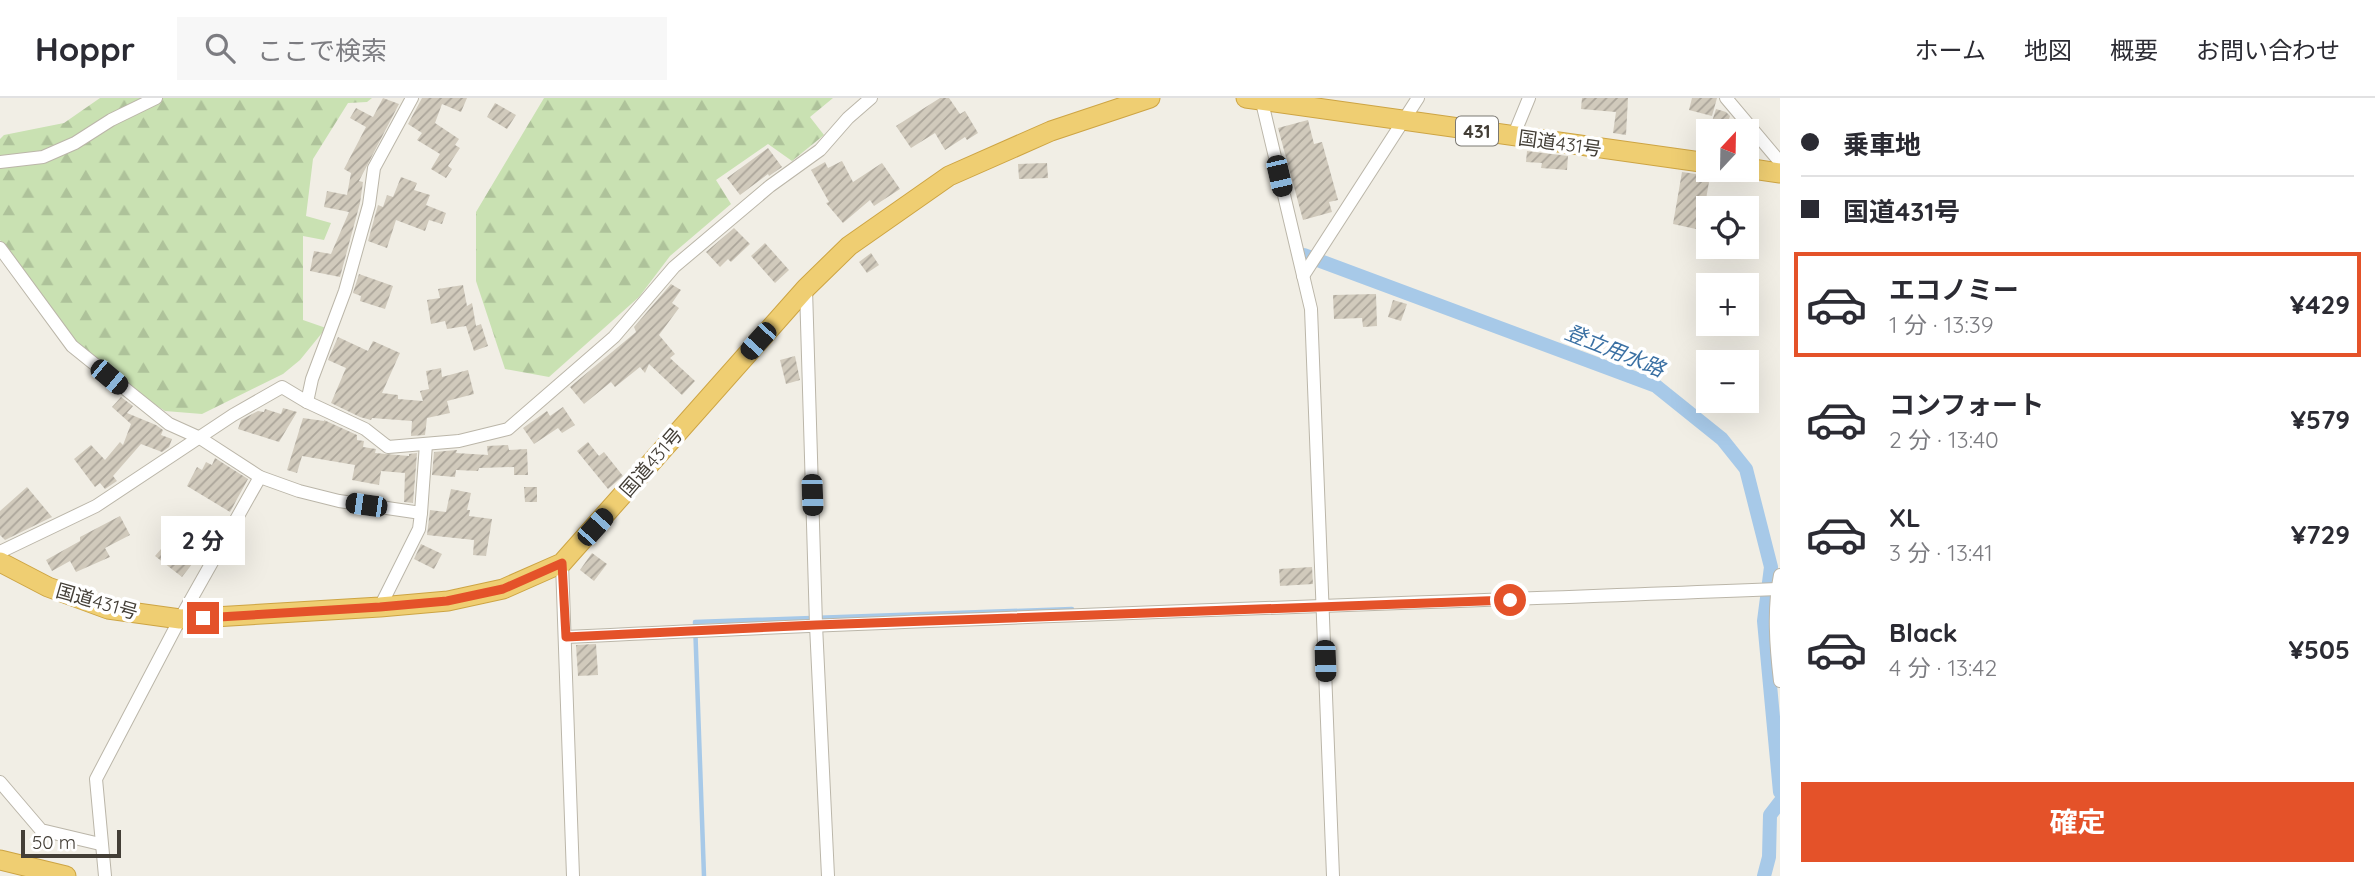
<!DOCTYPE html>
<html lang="ja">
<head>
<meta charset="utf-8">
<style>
	:root { --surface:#fff; --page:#f7f7f7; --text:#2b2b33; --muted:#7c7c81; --line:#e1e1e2; --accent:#e45229 }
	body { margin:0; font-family:Quicksand,"Noto Sans JP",sans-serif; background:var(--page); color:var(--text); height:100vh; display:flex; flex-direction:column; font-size:26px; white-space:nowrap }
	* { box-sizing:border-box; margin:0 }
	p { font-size:23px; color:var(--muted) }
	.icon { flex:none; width:38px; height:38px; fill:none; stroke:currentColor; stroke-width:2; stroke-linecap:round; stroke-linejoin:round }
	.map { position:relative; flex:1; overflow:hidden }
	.sheet { display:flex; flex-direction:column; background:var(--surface); width:595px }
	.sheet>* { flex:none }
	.banner { display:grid; align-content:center; height:154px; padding:0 21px; background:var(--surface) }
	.needle { width:46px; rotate:22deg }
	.tools { position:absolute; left:1696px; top:21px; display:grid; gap:14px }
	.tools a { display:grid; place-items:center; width:63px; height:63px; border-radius:0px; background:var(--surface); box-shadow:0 7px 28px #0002; font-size:35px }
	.scale { position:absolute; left:21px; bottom:18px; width:100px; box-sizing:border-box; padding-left:7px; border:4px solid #433e36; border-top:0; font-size:19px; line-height:24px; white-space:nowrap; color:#433e36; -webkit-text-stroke:5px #fff; paint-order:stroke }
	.end { position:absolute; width:32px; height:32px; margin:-16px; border:9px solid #e45229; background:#fff; box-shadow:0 0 0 4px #fff }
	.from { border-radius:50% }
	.bubble { position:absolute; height:49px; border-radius:0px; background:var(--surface); box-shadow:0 7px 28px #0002; font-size:23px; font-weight:700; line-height:49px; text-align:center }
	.car { position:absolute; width:21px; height:42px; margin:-21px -10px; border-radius:9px; box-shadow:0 0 5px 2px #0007; background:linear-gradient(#222 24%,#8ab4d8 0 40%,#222 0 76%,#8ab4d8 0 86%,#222 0) }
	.banner b { display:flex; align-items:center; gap:24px; height:66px; font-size:26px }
	.banner b+b { border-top:2px solid var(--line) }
	.banner i { width:18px; height:18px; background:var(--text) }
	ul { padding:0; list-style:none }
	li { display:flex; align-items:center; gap:21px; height:105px; margin:0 14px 10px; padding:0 7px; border:4px solid transparent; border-radius:0px }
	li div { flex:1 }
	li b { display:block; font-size:26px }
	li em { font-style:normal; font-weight:700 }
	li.current { border-color:var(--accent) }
	li>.icon { width:63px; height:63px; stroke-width:1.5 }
	.primary-button { display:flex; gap:14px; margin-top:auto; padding:14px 21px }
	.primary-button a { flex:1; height:80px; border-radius:0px; background:var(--accent); color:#fff; font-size:28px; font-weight:700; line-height:80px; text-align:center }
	header { display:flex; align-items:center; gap:42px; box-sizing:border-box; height:98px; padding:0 35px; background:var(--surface); border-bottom:2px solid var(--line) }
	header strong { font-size:33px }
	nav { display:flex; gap:38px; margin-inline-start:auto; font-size:24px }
	.search { width:490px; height:63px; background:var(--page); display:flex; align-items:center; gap:18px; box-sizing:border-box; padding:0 24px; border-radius:0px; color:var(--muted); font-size:26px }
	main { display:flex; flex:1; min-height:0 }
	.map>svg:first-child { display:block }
</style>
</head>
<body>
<header>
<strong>Hoppr</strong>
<div class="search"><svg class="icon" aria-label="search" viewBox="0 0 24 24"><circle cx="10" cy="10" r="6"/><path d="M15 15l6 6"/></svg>ここで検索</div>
<nav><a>ホーム</a><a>地図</a><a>概要</a><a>お問い合わせ</a></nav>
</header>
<main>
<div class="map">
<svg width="1780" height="778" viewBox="0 0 1780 778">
	<defs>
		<pattern id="forest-firs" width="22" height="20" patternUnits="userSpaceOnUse" patternTransform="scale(1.75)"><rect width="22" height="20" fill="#c9e1b2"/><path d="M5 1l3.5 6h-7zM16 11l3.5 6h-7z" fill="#aec29a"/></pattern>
		<pattern id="building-hatch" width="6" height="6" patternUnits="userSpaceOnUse" patternTransform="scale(1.75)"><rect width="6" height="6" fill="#d1cabc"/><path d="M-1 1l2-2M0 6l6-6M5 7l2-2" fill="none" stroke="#aba59a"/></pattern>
	</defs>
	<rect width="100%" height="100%" fill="#f1eee5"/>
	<g fill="url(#forest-firs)">
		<polygon points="100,0 372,0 367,4 348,5 313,61 306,118 331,125 324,142 303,138 303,222 326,230 300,262 283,276 202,316 165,313 94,267 4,148 0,142 0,41 4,37 64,25"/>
		<polygon points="544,0 833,0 810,19 824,37 792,63 768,46 716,82 731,106 670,158 639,199 549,279 505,271 476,183 476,114"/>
	</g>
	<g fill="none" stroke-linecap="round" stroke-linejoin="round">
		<polyline stroke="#a7c9e8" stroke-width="4.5" points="704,778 695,524 1072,511"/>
		<g stroke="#a7c9e8" stroke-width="14">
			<polyline points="1304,157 1656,288 1722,341 1746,371 1771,469 1764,523 1780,694"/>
			<polyline points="1764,778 1769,759 1770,717 1780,704"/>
		</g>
	</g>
	<g fill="url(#building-hatch)">
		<polygon points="383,0 399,6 359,83 363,84 360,105 340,179 310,173 314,153 331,156 349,114 324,109 327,93 347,97 351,75 344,71 366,29 350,20 356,10 373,19"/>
		<polygon points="422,0 467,0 461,14 442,6 435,25 459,41 455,47 460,50 448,68 452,71 446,80 431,71 440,56 417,42 422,35 408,26"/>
		<polygon points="940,0 949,0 960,16 965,13 978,35 967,42 965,39 945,52 935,35 911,50 896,28"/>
		<polygon points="1582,0 1628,0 1626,37 1613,35 1616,14 1581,11"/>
		<polygon points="1692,0 1717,0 1712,18 1689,12"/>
		<polygon points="495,5 516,17 507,31 487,19"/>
		<polygon points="1716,11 1726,14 1730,18 1725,33 1709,33"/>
		<polygon points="1308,22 1314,46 1322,44 1338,102 1329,104 1332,114 1303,122 1278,30"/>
		<polygon points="768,50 782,69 769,78 768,76 740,97 727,80"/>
		<polygon points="1527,53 1568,58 1567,72 1541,70 1542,65 1526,64"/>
		<polygon points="842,63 853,84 882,65 900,91 874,108 870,102 843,125 826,105 829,104 811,72 825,64 828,70"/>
		<polygon points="1047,65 1048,80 1019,81 1018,66"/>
		<polygon points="1682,74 1710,78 1705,107 1701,107 1696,131 1673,126"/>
		<polygon points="401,79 417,85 414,92 430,97 426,107 446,115 442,126 429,122 425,133 396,122 387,150 368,143 378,107 383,109 387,97 393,99"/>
		<polygon points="734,130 750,146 731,164 728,161 720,169 706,154"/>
		<polygon points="765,145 789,172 775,185 751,158"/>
		<polygon points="871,155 879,167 867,175 859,164"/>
		<polygon points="359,176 393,188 385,211 360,203 361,198 353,195"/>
		<polygon points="671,186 681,192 672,205 679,210 659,237 675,256 670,260 695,283 682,297 649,266 645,275 640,269 615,289 611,284 584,306 570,289 636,234 634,229"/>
		<polygon points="463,187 467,208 472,205 476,228 481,226 488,248 474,253 466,228 447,231 445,223 431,226 427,202 440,200 438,191"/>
		<polygon points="1376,196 1377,228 1363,229 1362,220 1334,221 1333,197"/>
		<polygon points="1393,202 1407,206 1401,223 1388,219"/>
		<polygon points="338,239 368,253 373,243 400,255 382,295 398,297 398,301 423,303 420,293 429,291 426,273 441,270 442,279 468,272 474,296 447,303 450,315 427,320 425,337 411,338 412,323 372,320 371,322 360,319 331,305 346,270 328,262"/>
		<polygon points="795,258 800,282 786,286 780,262"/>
		<polygon points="121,299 133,308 127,315 156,327 163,332 161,337 172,341 169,349 162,354 141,346 113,378 117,383 105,391 100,385 95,389 74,361 91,347 105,362 120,344 123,347 131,326 112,309"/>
		<polygon points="563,309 575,327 562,335 558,330 534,346 523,330 547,313 550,318"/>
		<polygon points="283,310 297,314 279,344 238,331 241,322 258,313 264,314 265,311 281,316"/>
		<polygon points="303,320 324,323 324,322 357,337 357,342 364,343 363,349 376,351 375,355 409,358 409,356 417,355 413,405 404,404 405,375 381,373 379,387 352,382 355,367 302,358 297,375 287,372"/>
		<polygon points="588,344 599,358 604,354 623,378 608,391 577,353"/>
		<polygon points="508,347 509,352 527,351 528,377 514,377 514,369 479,370 478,373 456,372 455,379 432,377 434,354 457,352 456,355 488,357 487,348"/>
		<polygon points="215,360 248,381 230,414 187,388 197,369 202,372 206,364 212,367"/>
		<polygon points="27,389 52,419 5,442 0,437 0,413"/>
		<polygon points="524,389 537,389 537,404 525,404"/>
		<polygon points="451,391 471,395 467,412 470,412 469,418 492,421 486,458 473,457 474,442 427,437 430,412 446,414"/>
		<polygon points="120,418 130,437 105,450 110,459 76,474 70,463 52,473 46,462 80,443 80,439"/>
		<polygon points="167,444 183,456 185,453 196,461 182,479 155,458"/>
		<polygon points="421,446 442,456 434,471 414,461"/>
		<polygon points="592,455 607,466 594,483 580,472"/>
		<polygon points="1312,469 1313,486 1280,488 1279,471"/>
		<polygon points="596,546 598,577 578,578 576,547"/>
	</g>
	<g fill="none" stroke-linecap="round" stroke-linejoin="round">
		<defs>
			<g id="minor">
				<polyline points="1261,0 1311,211 1333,778"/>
				<polyline points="1726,0 1780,64"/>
				<polyline points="1513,39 1529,0"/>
				<polyline points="0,64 43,59 75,45 111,22 156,0"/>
				<polyline points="0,150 72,248 169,326 200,340 260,379 299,393 339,403 421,415 426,346"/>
				<polyline points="1303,178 1418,0"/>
				<polyline points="806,191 816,527 828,778"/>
				<polyline points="307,304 365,331 388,349 459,343 508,331 614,239 674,169 770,88 820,52 848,20 871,0"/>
				<polyline points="0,454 96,408 233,317 282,289 307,304 312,281 345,193 369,107 374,70 412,0"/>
				<polyline points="562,465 573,778"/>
				<path d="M1780,477C1773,511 1776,549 1780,583"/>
				<polyline points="380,509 419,431 421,415"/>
				<path d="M566,539C969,519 1373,507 1777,491"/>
				<polyline points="0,684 41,732 100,746"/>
				<polyline points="105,778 96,681 180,521 260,379"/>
			</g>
			<g id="highway">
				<polyline points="1246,0 1708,65"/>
				<polyline points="1746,70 1780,75"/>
				<polyline points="0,464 48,489 108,511 180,521 380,509 448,503 503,491 562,465 806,190 849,148 949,78 1051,33 1150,0"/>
				<polyline points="0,762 66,778"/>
			</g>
		</defs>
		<use href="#minor" stroke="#bbb6a9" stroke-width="14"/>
		<use href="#highway" stroke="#cda443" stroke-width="21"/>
		<use href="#minor" stroke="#fff" stroke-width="12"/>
		<use href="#highway" stroke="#efce72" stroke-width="19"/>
	</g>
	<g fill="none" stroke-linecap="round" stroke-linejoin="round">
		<polyline stroke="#e45229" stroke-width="9" points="203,520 380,509 447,503 503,491 562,465 566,539 816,527 1510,502"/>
	</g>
	<g text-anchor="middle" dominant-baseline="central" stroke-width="7" stroke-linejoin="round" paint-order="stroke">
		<rect fill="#fff" stroke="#7b7872" stroke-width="2" x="1456" y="18.5" width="42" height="29" rx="5"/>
		<g font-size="18" font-weight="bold" fill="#433e36">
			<text x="1477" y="33">431</text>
		</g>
		<g font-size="19" fill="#433e36" stroke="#fff">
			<text transform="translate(1560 45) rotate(8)">国道431号</text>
			<text transform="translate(651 364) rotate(-49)">国道431号</text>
			<text transform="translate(97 503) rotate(16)">国道431号</text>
		</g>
		<g font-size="21" font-style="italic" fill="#3a70a3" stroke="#fff">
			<text transform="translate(1615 252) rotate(22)">登立用水路</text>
		</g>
	</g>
</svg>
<div class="tools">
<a><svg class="needle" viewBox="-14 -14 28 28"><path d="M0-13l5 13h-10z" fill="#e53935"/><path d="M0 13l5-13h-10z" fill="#7c7c81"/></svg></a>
<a><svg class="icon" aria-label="locate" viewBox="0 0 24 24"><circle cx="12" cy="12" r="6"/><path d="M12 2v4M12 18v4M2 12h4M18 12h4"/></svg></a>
<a>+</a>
<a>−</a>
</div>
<div class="scale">50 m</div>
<i class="end from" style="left:1510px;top:502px"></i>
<i class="end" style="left:203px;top:520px"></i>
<div class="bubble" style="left:161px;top:418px;width:84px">2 分</div>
<i class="car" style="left:1279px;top:78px;rotate:167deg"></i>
<i class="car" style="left:758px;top:243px;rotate:222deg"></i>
<i class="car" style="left:109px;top:279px;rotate:130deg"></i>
<i class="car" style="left:812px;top:397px;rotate:178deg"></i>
<i class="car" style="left:366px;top:407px;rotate:278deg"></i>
<i class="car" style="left:595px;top:429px;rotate:42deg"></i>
<i class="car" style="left:1325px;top:563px;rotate:178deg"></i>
</div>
<section class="sheet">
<div class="banner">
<b><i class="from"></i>乗車地</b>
<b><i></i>国道431号</b>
</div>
<ul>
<li class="current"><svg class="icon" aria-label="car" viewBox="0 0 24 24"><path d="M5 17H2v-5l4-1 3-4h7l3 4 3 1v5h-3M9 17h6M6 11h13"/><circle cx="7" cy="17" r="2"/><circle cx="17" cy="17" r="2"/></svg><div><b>エコノミー</b><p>1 分 · 13:39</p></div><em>¥429</em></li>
<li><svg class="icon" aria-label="car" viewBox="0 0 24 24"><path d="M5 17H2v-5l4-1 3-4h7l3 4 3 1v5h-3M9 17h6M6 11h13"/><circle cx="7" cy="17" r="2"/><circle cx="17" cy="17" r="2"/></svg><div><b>コンフォート</b><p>2 分 · 13:40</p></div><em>¥579</em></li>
<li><svg class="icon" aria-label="car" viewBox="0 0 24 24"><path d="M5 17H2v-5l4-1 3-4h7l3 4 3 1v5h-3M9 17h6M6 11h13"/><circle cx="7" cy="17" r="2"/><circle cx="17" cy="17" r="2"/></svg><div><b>XL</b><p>3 分 · 13:41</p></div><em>¥729</em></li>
<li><svg class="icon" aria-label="car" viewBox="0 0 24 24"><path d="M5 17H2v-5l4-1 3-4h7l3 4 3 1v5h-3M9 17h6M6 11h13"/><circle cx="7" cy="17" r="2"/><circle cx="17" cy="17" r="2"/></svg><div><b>Black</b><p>4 分 · 13:42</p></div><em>¥505</em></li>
</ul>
<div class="primary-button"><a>確定</a></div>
</section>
</main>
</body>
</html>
